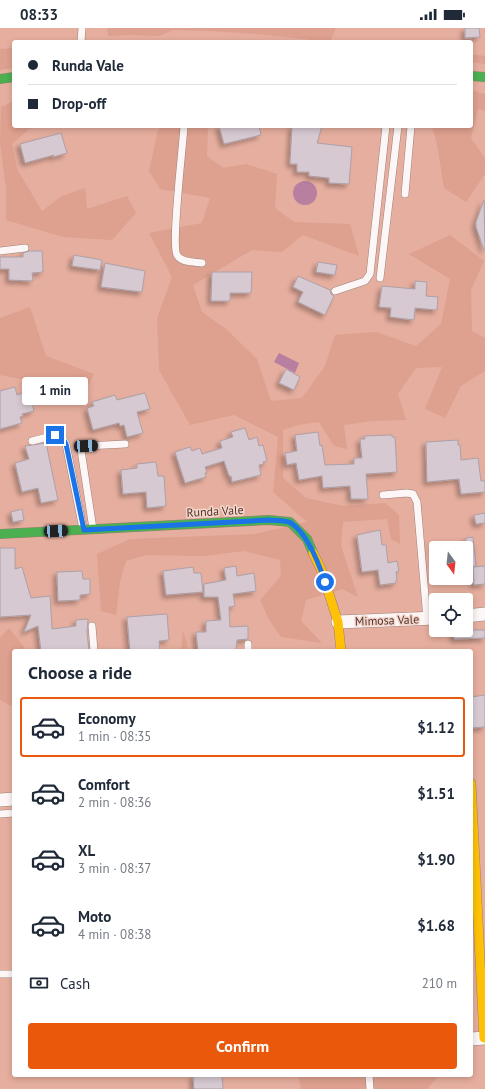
<!DOCTYPE html>
<html lang="en">
<head>
<meta charset="utf-8">
<style>
	:root { --surface:#fff; --page:#f6f6f7; --text:#1f2937; --muted:#747a83; --line:#e0e1e3; --accent:#ea580c }
	body { margin:0; font-family:"PT Sans",sans-serif; background:var(--page); color:var(--text); height:100vh; display:flex; flex-direction:column; font-size:15px; white-space:nowrap }
	* { box-sizing:border-box; margin:0 }
	p { font-size:13px; color:var(--muted) }
	.icon { flex:none; width:22px; height:22px; fill:none; stroke:currentColor; stroke-width:2; stroke-linecap:round; stroke-linejoin:round }
	.map { position:relative; flex:1; overflow:hidden }
	.details { position:absolute; left:12px; top:621px; width:461px; height:428px; display:flex; flex-direction:column; background:var(--surface); border-radius:4px; box-shadow:0 2px 6px #0003 }
	.details>* { flex:none }
	.top-card { position:absolute; left:12px; top:12px; width:461px; height:88px; border-radius:4px; box-shadow:0 2px 6px #0003; display:grid; align-content:center; height:88px; padding:0 16px; background:var(--surface) }
	.needle { width:26px; rotate:165deg }
	.controls { position:absolute; left:429px; top:513px; display:grid; gap:8px }
	.controls a { display:grid; place-items:center; width:44px; height:44px; border-radius:4px; background:var(--surface); box-shadow:0 2px 6px #0003; font-size:20px }
	.end { position:absolute; width:18px; height:18px; margin:-9px; border:5px solid #1a73e8; background:#fff; box-shadow:0 0 0 2px #fff }
	.from { border-radius:50% }
	.bubble { position:absolute; height:28px; border-radius:4px; background:var(--surface); box-shadow:0 2px 6px #0003; font-size:13px; font-weight:800; line-height:28px; text-align:center }
	.car { position:absolute; width:12px; height:24px; margin:-12px -6px; border-radius:5px; box-shadow:0 0 3px 1px #0007; background:linear-gradient(#222 24%,#8ab4d8 0 40%,#222 0 76%,#8ab4d8 0 86%,#222 0) }
	.top-card b { display:flex; align-items:center; gap:14px; height:38px; font-size:15px }
	.top-card b+b { border-top:1px solid var(--line) }
	.top-card i { width:10px; height:10px; background:var(--text) }
	ul { padding:0; list-style:none }
	li { display:flex; align-items:center; gap:12px; height:60px; margin:0 8px 6px; padding:0 8px; border:2px solid transparent; border-radius:4px }
	li div { flex:1 }
	li b { display:block; font-size:15px }
	li em { font-style:normal; font-weight:800 }
	li.current { border-color:var(--accent) }
	li>.icon { width:36px; height:36px; stroke-width:1.5 }
	h2 { padding:0 16px; font-size:18px; line-height:48px }
	.pay { display:flex; align-items:center; gap:10px; height:44px; padding:0 16px; font-size:15px }
	.pay p { margin-inline-start:auto }
	.button { display:flex; gap:8px; margin-top:auto; padding:8px 16px }
	.button a { flex:1; height:46px; border-radius:4px; background:var(--accent); color:#fff; font-size:16px; font-weight:800; line-height:46px; text-align:center }
	.status { display:flex; justify-content:space-between; align-items:center; height:28px; padding:0 20px; background:var(--surface); direction:ltr }
	.status svg { height:11px; fill:currentColor }
	.map>svg:first-child { display:block }
</style>
</head>
<body>
<div class="status"><b>08:33</b><svg viewBox="0 0 49 12"><path d="M0 12V9h3v3zM5 12V6h3v6zM10 12V3h3v9zM15 12V0h3v12zM26 1h20v11H26zM47 4h2v5h-2z"/></svg></div>
<div class="map">
<svg width="485" height="1061" viewBox="0 0 485 1061">
	<defs>
		<filter id="shadow"><feDropShadow dx="-3.5" dy="3.5" stdDeviation="2" flood-color="#0004"/></filter>
	</defs>
	<rect width="100%" height="100%" fill="#eccac0"/>
	<path fill="#e6ae9e" fill-rule="evenodd" d="M0,0H485V1061H0ZM14,14H471V98H14ZM436,520H466V550H436ZM436,572H466V602H436ZM14,623H471V1047H14Z"/>
	<g fill="#dea08f">
		<polygon points="107,0 336,0 330,14 258,6 209,3 173,2 159,8 130,7 108,8"/>
		<polygon points="14,20 14,40 0,42 0,21"/>
		<polygon points="471,26 485,28 485,36 471,34"/>
		<polygon points="474,63 485,66 485,83 478,81 471,110 485,130 485,146 466,174 444,160 437,116 432,98 471,98 471,64"/>
		<polygon points="14,73 14,98 38,98 28,102 12,116 17,141 42,183 62,168 85,160 87,181 127,168 136,185 112,212 63,209 6,192 6,161 0,115 1,79"/>
		<polygon points="163,98 208,98 207,128 223,140 246,136 277,146 275,180 294,194 350,196 359,228 303,207 282,224 252,222 193,257 202,284 226,301 257,331 271,373 302,370 325,338 335,307 376,304 416,318 441,296 450,251 409,226 450,207 484,233 471,262 472,303 485,310 485,343 461,358 445,390 425,381 442,339 416,340 398,366 406,392 372,393 344,397 347,421 334,418 319,394 298,397 283,402 283,450 306,470 343,478 385,475 399,487 400,516 391,511 387,491 343,494 341,518 358,569 342,561 306,572 301,593 322,615 281,609 270,593 260,572 281,548 280,532 244,523 203,528 146,527 126,533 120,554 116,587 101,583 97,526 130,511 255,506 307,494 273,464 278,409 234,387 190,397 159,342 157,290 172,249 149,205 202,195 210,170 160,161 149,143 158,102"/>
		<polygon points="30,279 46,328 94,346 85,364 0,347 0,290"/>
		<polygon points="9,600 27,623 14,623 14,673 11,678 0,672 0,610"/>
		<polygon points="183,602 187,615 188,623 181,623"/>
		<polygon points="298,1047 439,1047 427,1061 301,1061"/>
	</g>
	<g fill="#b87fa0">
		<circle cx="305" cy="165" r="12"/>
		<polygon points="279,325 299,335 295,345 274,334"/>
	</g>
	<g fill="#d7c9d2" stroke="#ada0a7" filter="url(#shadow)">
		<polygon points="465,0 479,0 480,9 465,10"/>
		<polygon points="219,98 259,98 261,107 224,116"/>
		<polygon points="292,98 322,98 317,115 352,119 349,156 329,155 329,150 309,148 309,144 297,144 297,136 290,136"/>
		<polygon points="61,105 67,125 53,129 54,127 25,135 20,116"/>
		<polygon points="484,172 485,221 484,222 476,199 476,194"/>
		<polygon points="29,223 42,223 43,244 32,245 33,253 9,252 9,241 0,241 0,229 23,229 23,225"/>
		<polygon points="74,227 102,232 100,242 72,238"/>
		<polygon points="318,234 337,237 335,247 316,244"/>
		<polygon points="105,235 145,243 142,264 101,259"/>
		<polygon points="212,244 252,244 251,265 230,265 230,273 211,273"/>
		<polygon points="298,248 330,262 331,266 334,268 325,287 298,274 303,264 293,259"/>
		<polygon points="415,253 427,254 426,268 438,269 437,282 415,280 414,292 390,289 391,280 379,279 382,258 415,261"/>
		<polygon points="286,341 300,349 294,362 279,355"/>
		<polygon points="15,359 17,367 29,363 34,383 22,386 23,388 20,389 22,395 0,401 0,363"/>
		<polygon points="145,365 150,381 137,384 143,405 127,409 124,397 120,398 119,395 93,402 87,380 94,378 92,374 115,367 117,372"/>
		<polygon points="245,400 249,412 257,409 259,418 263,417 267,433 263,434 264,436 259,437 261,447 232,454 231,448 229,448 224,433 205,439 207,445 205,445 206,449 185,455 175,424 190,419 192,423 200,420 202,426 222,420 220,413 233,409 231,404"/>
		<polygon points="318,404 320,418 322,417 325,437 354,436 354,430 362,430 360,411 365,411 364,408 392,407 392,409 395,409 397,444 366,446 368,471 351,471 350,458 323,460 322,448 299,452 296,435 287,437 285,425 297,423 295,407"/>
		<polygon points="458,412 458,417 460,417 461,432 478,430 481,453 485,453 485,464 461,466 459,451 427,454 426,414"/>
		<polygon points="46,415 58,472 41,475 38,460 22,464 15,435 29,431 25,418"/>
		<polygon points="156,434 158,448 164,448 166,478 147,480 146,464 123,466 121,442 137,440 137,436"/>
		<polygon points="22,481 24,492 13,494 11,484"/>
		<polygon points="485,485 485,495 476,496 474,487"/>
		<polygon points="380,502 382,517 386,517 388,535 397,533 399,543 396,544 397,552 396,552 396,555 380,557 378,542 362,544 357,507"/>
		<polygon points="473,509 476,538 466,539 466,510"/>
		<polygon points="0,520 15,520 15,541 22,539 31,570 50,568 52,601 76,598 76,592 88,591 87,604 89,623 41,623 38,598 24,604 31,587 0,589"/>
		<polygon points="236,538 237,548 254,545 256,563 233,566 235,578 229,579 230,599 248,598 248,611 237,612 236,622 198,623 196,604 206,604 206,593 221,592 218,569 204,569 204,556 226,552 224,540"/>
		<polygon points="485,538 485,556 474,557 473,539"/>
		<polygon points="193,539 194,545 201,545 203,564 166,567 163,543"/>
		<polygon points="82,543 83,551 90,551 90,566 80,567 80,572 58,573 57,544"/>
		<polygon points="167,586 169,612 159,613 160,623 130,623 127,589"/>
		<polygon points="454,602 485,602 485,610 454,611"/>
		<polygon points="485,667 485,699 471,700 471,669"/>
		<polygon points="193,1047 222,1047 223,1061 194,1061"/>
	</g>
	<g fill="none" stroke-linecap="round" stroke-linejoin="round">
		<defs>
			<g id="lane">
				<polyline points="81,14 82,0"/>
				<path d="M184,98C183,117 171,217 177,227C181,235 195,234 202,235"/>
				<polyline points="405,166 411,98"/>
				<polyline points="0,223 25,220"/>
				<polyline points="380,250 398,98"/>
				<polyline points="335,263 365,253 370,246 386,98"/>
				<polyline points="32,413 55,407 62,409 66,416 83,501"/>
				<polyline points="383,467 407,465 413,466 417,474 427,591"/>
				<polyline points="93,501 81,422 82,419 86,418 125,416"/>
				<polyline points="92,598 94,623"/>
				<polyline points="248,616 248,623"/>
				<polyline points="0,786 14,785"/>
				<polyline points="0,946 14,946"/>
				<polyline points="369,1047 370,1061"/>
			</g>
			<g id="street">
				<polyline points="466,588 485,586"/>
				<polyline points="338,594 436,590"/>
				<polyline points="0,772 14,771"/>
				<polyline points="471,1011 485,1010"/>
			</g>
			<g id="fast">
				<polyline points="471,48 485,49"/>
				<polyline points="0,51 14,49"/>
				<polyline points="0,506 269,492 290,494 307,511 313,525"/>
			</g>
			<g id="slow">
				<polyline points="313,525 321,541 338,594 341,623"/>
				<polyline points="471,755 484,1010"/>
			</g>
		</defs>
		<use href="#lane" stroke="#9c8078" stroke-width="8"/>
		<use href="#street" stroke="#9c8078" stroke-width="14"/>
		<use href="#fast" stroke="#9c8078" stroke-width="10"/>
		<use href="#slow" stroke="#9c8078" stroke-width="10"/>
		<use href="#lane" stroke="#fcf7f6" stroke-width="7"/>
		<use href="#street" stroke="#fcf7f6" stroke-width="13"/>
		<use href="#fast" stroke="#4caf50" stroke-width="9"/>
		<use href="#slow" stroke="#ffc107" stroke-width="9"/>
	</g>
	<g fill="none" stroke-linecap="round" stroke-linejoin="round">
		<path stroke="#1a73e8" stroke-width="5" d="M55,407L62,409L66,416L84,502L269,492C275,493 286,492 291,495C308,506 319,536 325,554"/>
	</g>
	<g text-anchor="middle" dominant-baseline="central" stroke-width="3" stroke-linejoin="round" paint-order="stroke">
		<g font-size="12" fill="#51332a" stroke="#f5d6cd">
			<text transform="translate(215 483) rotate(-3)">Runda Vale</text>
			<text transform="translate(387 592) rotate(-2)">Mimosa Vale</text>
		</g>
	</g>
</svg>
<div class="controls">
<a><svg class="needle" viewBox="-14 -14 28 28"><path d="M0-13l5 13h-10z" fill="#e53935"/><path d="M0 13l5-13h-10z" fill="#747a83"/></svg></a>
<a><svg class="icon" aria-label="locate" viewBox="0 0 24 24"><circle cx="12" cy="12" r="6"/><path d="M12 2v4M12 18v4M2 12h4M18 12h4"/></svg></a>
</div>
<i class="end from" style="left:325px;top:554px"></i>
<i class="end" style="left:55px;top:407px"></i>
<div class="bubble" style="left:22px;top:349px;width:66px">1 min</div>
<i class="car" style="left:86px;top:418px;rotate:87deg"></i>
<i class="car" style="left:56px;top:503px;rotate:87deg"></i>
<div class="top-card">
<b><i class="from"></i>Runda Vale</b>
<b><i></i>Drop-off</b>
</div>
<section class="details">
<h2>Choose a ride</h2>
<ul>
<li class="current"><svg class="icon" aria-label="car" viewBox="0 0 24 24"><path d="M5 17H2v-5l4-1 3-4h7l3 4 3 1v5h-3M9 17h6M6 11h13"/><circle cx="7" cy="17" r="2"/><circle cx="17" cy="17" r="2"/></svg><div><b>Economy</b><p>1 min · 08:35</p></div><em>$1.12</em></li>
<li><svg class="icon" aria-label="car" viewBox="0 0 24 24"><path d="M5 17H2v-5l4-1 3-4h7l3 4 3 1v5h-3M9 17h6M6 11h13"/><circle cx="7" cy="17" r="2"/><circle cx="17" cy="17" r="2"/></svg><div><b>Comfort</b><p>2 min · 08:36</p></div><em>$1.51</em></li>
<li><svg class="icon" aria-label="car" viewBox="0 0 24 24"><path d="M5 17H2v-5l4-1 3-4h7l3 4 3 1v5h-3M9 17h6M6 11h13"/><circle cx="7" cy="17" r="2"/><circle cx="17" cy="17" r="2"/></svg><div><b>XL</b><p>3 min · 08:37</p></div><em>$1.90</em></li>
<li><svg class="icon" aria-label="car" viewBox="0 0 24 24"><path d="M5 17H2v-5l4-1 3-4h7l3 4 3 1v5h-3M9 17h6M6 11h13"/><circle cx="7" cy="17" r="2"/><circle cx="17" cy="17" r="2"/></svg><div><b>Moto</b><p>4 min · 08:38</p></div><em>$1.68</em></li>
</ul>
<div class="pay"><svg class="icon" aria-label="cash" viewBox="0 0 24 24"><path d="M3 7h18v10H3z"/><circle cx="12" cy="12" r="2"/></svg>Cash<p>210 m</p></div>
<div class="button"><a>Confirm</a></div>
</section>
</div>
</body>
</html>
